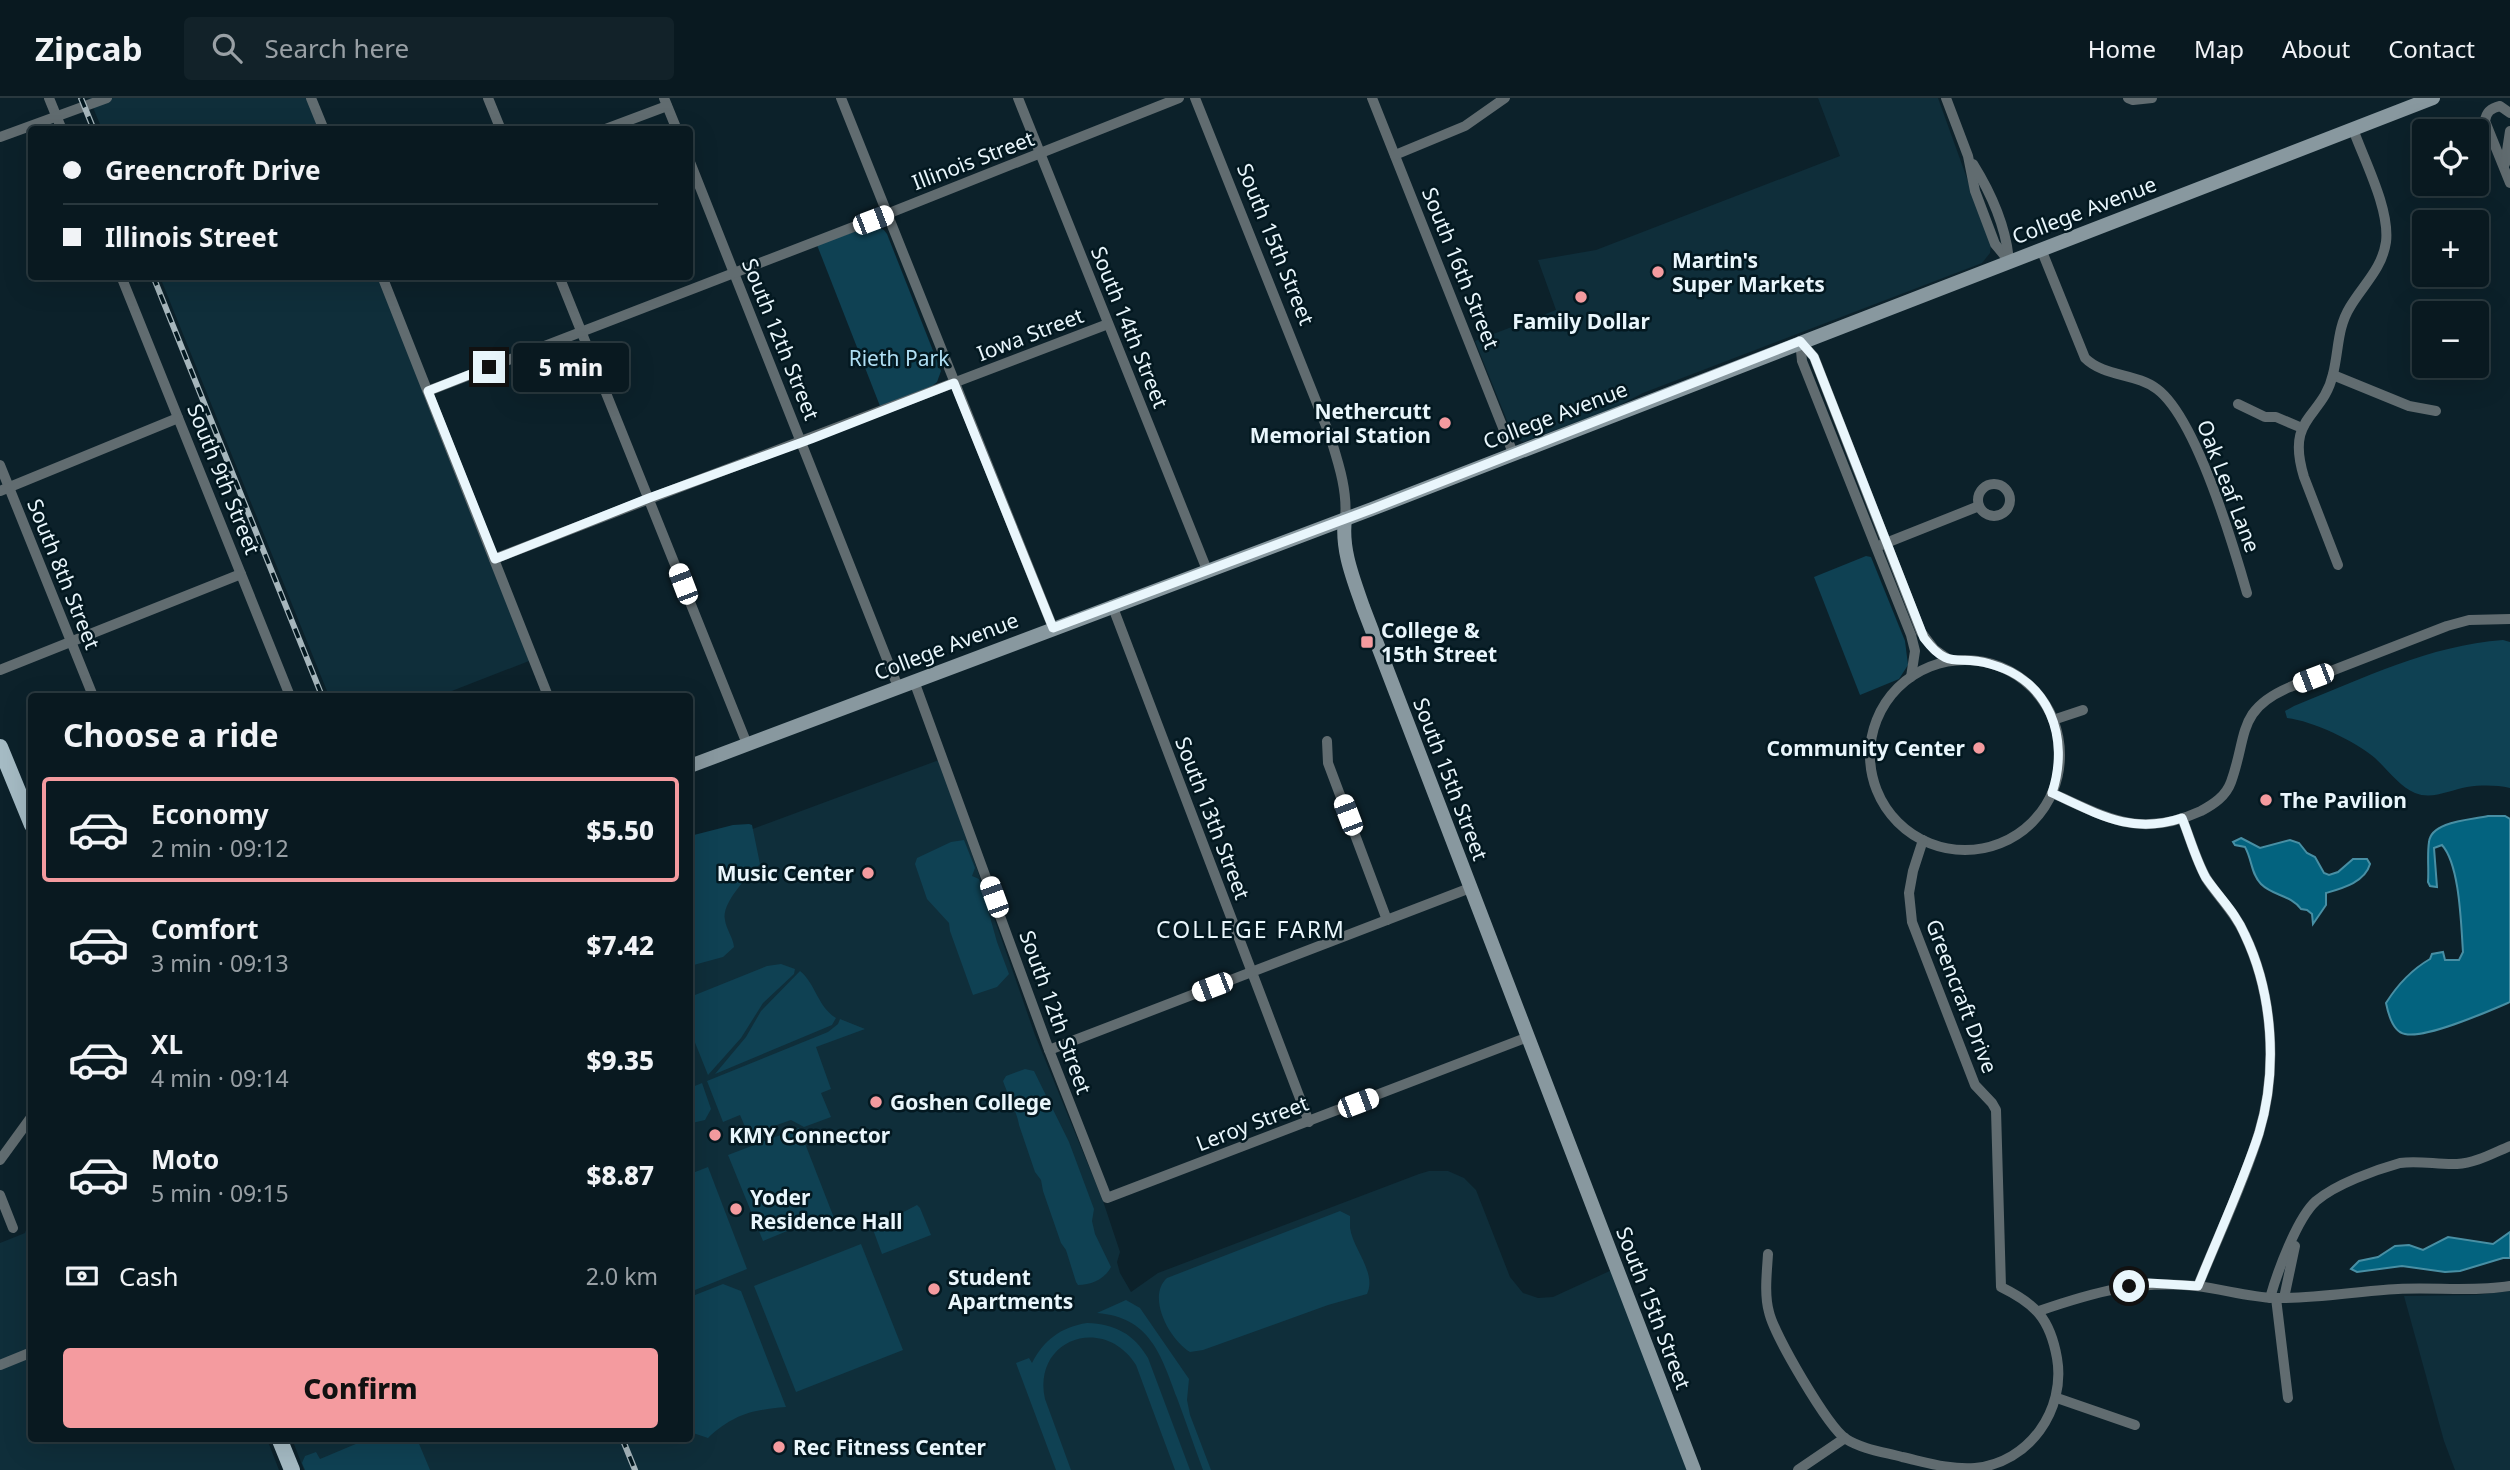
<!DOCTYPE html>
<html lang="en">
<head>
<meta charset="utf-8">
<style>
	:root { --surface:#091920; --page:#122229; --text:#f1f3f6; --muted:#99a0a5; --line:#29383e; --accent:#f49b9f }
	body { margin:0; font-family:"Noto Sans",sans-serif; background:var(--page); color:var(--text); height:100vh; display:flex; flex-direction:column; font-size:26px; white-space:nowrap }
	* { box-sizing:border-box; margin:0 }
	p { font-size:23px; color:var(--muted) }
	.icon { flex:none; width:38px; height:38px; fill:none; stroke:currentColor; stroke-width:2; stroke-linecap:round; stroke-linejoin:round }
	.map { position:relative; flex:1; overflow:hidden }
	.sheet { position:absolute; left:28px; top:595px; width:665px; height:749px; display:flex; flex-direction:column; background:var(--surface); border-radius:7px; box-shadow:0 7px 28px #0002,0 0 0 2px var(--line) }
	.sheet>* { flex:none }
	.guide { position:absolute; left:28px; top:28px; width:665px; height:154px; border-radius:7px; box-shadow:0 7px 28px #0002,0 0 0 2px var(--line); display:grid; align-content:center; height:154px; padding:0 35px; background:var(--surface) }
	.fabs { position:absolute; left:2412px; top:21px; display:grid; gap:14px }
	.fabs a { display:grid; place-items:center; width:77px; height:77px; border-radius:7px; background:var(--surface); box-shadow:0 7px 28px #0002,0 0 0 2px var(--line); font-size:35px }
	.end { position:absolute; width:32px; height:32px; margin:-16px; border:9px solid #e9f6fc; background:#111; box-shadow:0 0 0 4px #111 }
	.from { border-radius:50% }
	.bubble { position:absolute; height:49px; border-radius:7px; background:var(--surface); box-shadow:0 7px 28px #0002,0 0 0 2px var(--line); font-size:23px; font-weight:800; line-height:49px; text-align:center }
	.car { position:absolute; width:21px; height:42px; margin:-21px -10px; border-radius:9px; box-shadow:0 0 5px 2px #0007; background:linear-gradient(#fff 24%,#345 0 40%,#fff 0 76%,#345 0 86%,#fff 0) }
	.guide b { display:flex; align-items:center; gap:24px; height:66px; font-size:26px }
	.guide b+b { border-top:2px solid var(--line) }
	.guide i { width:18px; height:18px; background:var(--text) }
	ul { padding:0; list-style:none }
	li { display:flex; align-items:center; gap:21px; height:105px; margin:0 14px 10px; padding:0 21px; border:4px solid transparent; border-radius:7px }
	li div { flex:1 }
	li b { display:block; font-size:26px }
	li em { font-style:normal; font-weight:800 }
	li.current { border-color:var(--accent) }
	li>.icon { width:63px; height:63px; stroke-width:1.5 }
	h2 { padding:0 35px; font-size:32px; line-height:84px }
	.pay { display:flex; align-items:center; gap:18px; height:77px; padding:0 35px; font-size:26px }
	.pay p { margin-inline-start:auto }
	.action { display:flex; gap:14px; margin-top:auto; padding:14px 35px }
	.action a { flex:1; height:80px; border-radius:7px; background:var(--accent); color:#111; font-size:28px; font-weight:800; line-height:80px; text-align:center }
	header { display:flex; align-items:center; gap:42px; box-sizing:border-box; height:98px; padding:0 35px; background:var(--surface); border-bottom:2px solid var(--line) }
	header strong { font-size:33px }
	nav { display:flex; gap:38px; margin-inline-start:auto; font-size:24px }
	.search { width:490px; height:63px; background:var(--page); display:flex; align-items:center; gap:18px; box-sizing:border-box; padding:0 24px; border-radius:7px; color:var(--muted); font-size:26px }
	.map>svg:first-child { display:block }
</style>
</head>
<body>
<header>
<strong>Zipcab</strong>
<div class="search"><svg class="icon" aria-label="search" viewBox="0 0 24 24"><circle cx="10" cy="10" r="6"/><path d="M15 15l6 6"/></svg>Search here</div>
<nav><a>Home</a><a>Map</a><a>About</a><a>Contact</a></nav>
</header>
<div class="map">
<svg width="2510" height="1372" viewBox="0 0 2510 1372">
	<rect width="100%" height="100%" fill="#0c212a"/>
	<g fill="#0f2e3a">
		<polygon points="89,0 308,0 323,31 102,31"/>
		<polygon points="1818,0 1938,0 1991,147 1990,155 1982,165 1643,295 1614,310 1523,344 1514,340 1475,243 1556,212 1538,162 1596,152 1840,58"/>
		<polygon points="160,179 382,179 534,561 439,598 329,598"/>
		<polygon points="939,662 1035,937 1103,1103 1120,1154 1117,1164 1120,1175 1131,1194 1158,1175 1419,1076 1429,1073 1448,1073 1464,1080 1476,1092 1510,1179 1523,1195 1538,1200 1553,1199 1614,1171 1688,1372 304,1372 292,1341 690,1340 690,754"/>
		<polygon points="31,1117 32,1340 267,1341 279,1372 0,1372 0,1145 25,1135"/>
		<polygon points="2510,1193 2510,1372 2455,1372 2444,1343 2404,1198 2476,1197"/>
	</g>
	<g fill="#0f4153">
		<polygon points="873,127 884,132 887,136 941,273 937,284 932,288 880,308 817,147"/>
		<polygon points="1866,458 1871,459 1905,543 1908,567 1899,581 1860,597 1814,479"/>
		<path d="M2503,542L2510,544V690C2496,687 2482,687 2467,689C2450,692 2432,702 2415,695C2400,689 2387,671 2375,660C2355,643 2313,623 2287,620L2285,613L2294,608C2362,581 2430,547 2503,542Z"/>
		<path d="M749,726L752,727L760,766C748,778 721,805 725,822C726,831 733,839 734,849L723,859L690,868V738L733,727Z"/>
		<polygon points="964,742 975,770 972,778 979,781 981,787 997,844 1009,876 997,889 973,897 950,833 949,825 927,801 915,766 917,760 951,744"/>
		<polygon points="781,866 795,871 794,876 763,905 741,940 708,977 690,932 690,899 767,868"/>
		<path d="M800,873C816,886 817,908 836,920L832,927L715,976L746,939L761,913Z"/>
		<polygon points="840,921 865,931 816,949 831,991 821,995 831,1019 804,1029 791,1022 760,1033 746,1031 740,1017 723,1024 707,983 828,934 838,926"/>
		<path d="M1025,971L1034,973L1069,1044L1094,1111L1092,1123L1095,1136L1111,1169C1105,1181 1091,1187 1078,1187L1076,1184L1066,1152L1061,1145L1043,1093L1041,1082L1035,1074L1019,1027C1018,1017 1007,995 1003,983L1006,978Z"/>
		<polygon points="702,985 711,1011 705,1022 692,1025 690,1024 690,990"/>
		<polygon points="799,1030 836,1125 823,1130 792,1131 763,1143 728,1057"/>
		<polygon points="708,1069 747,1171 690,1194 690,1076"/>
		<polygon points="917,1107 920,1110 931,1137 882,1156 871,1126 872,1124 890,1121"/>
		<path d="M1340,1113L1350,1118C1350,1122 1350,1126 1350,1130C1353,1151 1377,1175 1367,1196L1328,1207L1203,1252L1190,1254C1170,1242 1146,1199 1167,1180Z"/>
		<polygon points="861,1146 903,1252 796,1294 754,1188"/>
		<path d="M723,1186L741,1193L786,1309C752,1312 734,1316 708,1340L690,1334V1199Z"/>
		<path d="M1126,1202L1140,1210L1189,1281L1187,1302L1190,1317L1211,1372H1203C1194,1348 1186,1324 1177,1300C1161,1257 1150,1219 1097,1215Z"/>
		<path d="M1087,1225C1115,1226 1134,1236 1148,1260L1190,1372H1175L1136,1267C1104,1216 1032,1241 1045,1301L1071,1372H1056L1016,1265L1029,1260L1032,1265C1044,1242 1061,1229 1087,1225Z"/>
		<polygon points="370,1340 417,1341 430,1372 305,1372 302,1365 305,1358 316,1354 320,1361"/>
	</g>
	<g fill="#03637f" stroke="#488fa4" stroke-width="2">
		<path d="M2488,718H2505L2510,721V904C2489,913 2426,941 2405,936C2393,934 2388,915 2386,905C2398,886 2411,872 2430,861L2432,856L2443,854L2445,862H2459L2463,854C2461,827 2460,767 2442,747L2434,750L2437,789L2430,788L2428,784C2429,771 2427,757 2429,744C2431,723 2471,722 2488,718Z"/>
		<path d="M2241,740L2260,750L2290,742L2299,745L2307,755L2315,759L2324,775L2329,777L2338,774L2353,761H2367L2370,766C2365,784 2343,790 2326,795V807L2313,826L2312,816L2307,812L2301,811C2291,797 2273,798 2261,786C2251,776 2252,761 2245,749L2235,747L2233,744Z"/>
		<polygon points="2510,1134 2510,1160 2503,1160 2460,1173 2445,1174 2402,1168 2357,1174 2351,1171 2359,1163 2378,1159 2395,1148 2409,1147 2423,1152 2448,1139 2493,1146"/>
	</g>
	<g fill="none" stroke-linecap="round" stroke-linejoin="round">
		<g stroke="#616c70" stroke-width="10">
			<polyline points="49,0 62,32"/>
			<polyline points="311,0 324,32"/>
			<polyline points="488,0 501,32"/>
			<polyline points="664,0 677,32"/>
			<polyline points="841,0 1053,530"/>
			<polyline points="1018,0 1207,472"/>
			<path d="M1195,0L1330,338C1338,364 1348,393 1345,421"/>
			<polyline points="1372,0 1513,355"/>
			<polyline points="1946,0 1968,58 1975,93 1995,146 2009,163"/>
			<polyline points="2128,0 2133,2 2152,0"/>
			<path d="M2510,15L2500,8C2491,10 2486,14 2485,23L2510,85"/>
			<polyline points="603,32 667,8"/>
			<polyline points="0,39 107,0"/>
			<polyline points="1395,57 1465,28 1505,0"/>
			<polyline points="690,64 898,589"/>
			<path d="M1973,66C1991,95 2006,128 2009,163"/>
			<polyline points="2505,66 2510,33"/>
			<path d="M2041,151L2085,260C2104,279 2136,275 2157,291C2196,320 2233,446 2247,495"/>
			<polyline points="121,178 290,598"/>
			<polyline points="382,178 548,598"/>
			<polyline points="559,178 747,646"/>
			<polyline points="1800,243 1814,259 1921,534 1934,551 1951,563"/>
			<polyline points="1800,243 1802,263 1911,537 1915,553 1911,579"/>
			<polyline points="2333,277 2409,308 2436,313"/>
			<polyline points="428,293 887,116 1179,0"/>
			<polyline points="2238,306 2265,319 2276,319 2302,330"/>
			<polyline points="0,367 93,598"/>
			<circle cx="1994" cy="402" r="16"/>
			<polyline points="0,393 178,320"/>
			<polyline points="1881,447 1979,408"/>
			<path d="M494,461C698,381 903,305 1108,226"/>
			<path d="M2338,467L2304,379C2285,317 2323,321 2333,276C2339,252 2337,230 2350,209C2363,187 2382,171 2386,144C2390,111 2364,62 2353,31"/>
			<polyline points="1112,507 1309,1024"/>
			<circle cx="1965" cy="657" r="95"/>
			<polyline points="0,572 241,476"/>
			<polyline points="914,583 1049,952 1107,1100 1528,939"/>
			<polyline points="2053,622 2083,612"/>
			<polyline points="1327,643 1328,665 1387,822"/>
			<path d="M2052,695C2108,720 2140,741 2201,713C2214,706 2226,698 2231,684C2248,637 2236,612 2290,589L2447,528L2469,522L2510,521"/>
			<path d="M2182,720C2190,740 2196,762 2206,780C2218,799 2236,815 2245,837C2273,896 2278,972 2259,1035C2243,1087 2218,1138 2198,1188"/>
			<polyline points="1049,952 1470,790"/>
			<polyline points="0,1062 32,1018"/>
			<polyline points="0,1097 13,1130"/>
			<path d="M1768,1156C1767,1174 1764,1196 1769,1214C1774,1237 1828,1329 1846,1341C1862,1351 1883,1354 1902,1359C1925,1364 1950,1372 1975,1370C2029,1365 2066,1312 2057,1260C2050,1221 2036,1206 2001,1189L1996,1012L1992,1005L1975,987L1912,824L1909,795L1913,773L1923,742"/>
			<path d="M2270,1200C2277,1175 2297,1120 2316,1103C2336,1086 2375,1072 2400,1065C2419,1062 2438,1067 2457,1066C2476,1065 2493,1055 2510,1048"/>
			<polyline points="2276,1200 2288,1300"/>
			<polyline points="2284,1200 2295,1148"/>
			<path d="M2039,1213C2094,1194 2137,1182 2196,1188C2223,1191 2248,1199 2275,1200C2316,1201 2357,1193 2398,1191C2435,1189 2473,1194 2510,1188"/>
			<polyline points="0,1267 32,1254"/>
			<polyline points="2057,1300 2135,1327"/>
			<polyline points="1798,1372 1845,1340"/>
		</g>
		<g stroke="#88989f" stroke-width="14">
			<path d="M1345,421C1341,451 1353,480 1363,509L1694,1372"/>
			<polyline points="690,668 1372,411 2433,0"/>
		</g>
		<g stroke="#a5bbc4" stroke-width="16">
			<polyline points="0,649 32,727"/>
			<polyline points="279,1340 292,1372"/>
		</g>
		<defs>
			<g id="rail">
				<polyline points="81,0 94,32"/>
				<polyline points="153,178 322,598"/>
				<polyline points="622,1340 635,1372"/>
			</g>
		</defs>
		<use href="#rail" stroke="#a6b6bc" stroke-width="6"/>
		<use href="#rail" stroke="#031820" stroke-width="3.5" stroke-dasharray="10" stroke-linecap="butt"/>
	</g>
	<g fill="none" stroke-linecap="round" stroke-linejoin="round">
		<path stroke="#e9f6fc" stroke-width="9" d="M489,269L428,293L495,461L649,400L811,341L954,285L1053,530L1372,411L1800,243L1814,259L1924,540C1950,574 1957,556 1990,566C2050,582 2070,640 2052,695C2098,716 2131,737 2182,720C2190,740 2196,762 2206,780C2219,799 2236,815 2245,837C2273,896 2278,972 2259,1035C2242,1087 2218,1138 2198,1188L2149,1185L2129,1188"/>
	</g>
	<g fill="#f49b9f" stroke="#031820" stroke-width="2.5">
		<circle cx="1658" cy="174" r="7"/>
		<circle cx="1581" cy="199" r="7"/>
		<circle cx="1445" cy="325" r="7"/>
		<rect x="1360" y="537" width="14" height="14" rx="3.5"/>
		<circle cx="1979" cy="650" r="7"/>
		<circle cx="2266" cy="702" r="7"/>
		<circle cx="868" cy="775" r="7"/>
		<circle cx="876" cy="1004" r="7"/>
		<circle cx="715" cy="1037" r="7"/>
		<circle cx="736" cy="1111" r="7"/>
		<circle cx="934" cy="1191" r="7"/>
		<circle cx="779" cy="1349" r="7"/>
	</g>
	<g text-anchor="middle" dominant-baseline="central" stroke-width="5" stroke-linejoin="round" paint-order="stroke">
		<g font-size="21" fill="#e9f6fc" stroke="#031820">
			<text transform="translate(973 62) rotate(-21)">Illinois Street</text>
			<text transform="translate(2084 112) rotate(-21)">College Avenue</text>
			<text transform="translate(1276 146) rotate(68)">South 15th Street</text>
			<text transform="translate(1461 170) rotate(68)">South 16th Street</text>
			<text transform="translate(1130 229) rotate(68)">South 14th Street</text>
			<text transform="translate(1030 236) rotate(-21)">Iowa Street</text>
			<text transform="translate(781 241) rotate(68)">South 12th Street</text>
			<text transform="translate(1555 317) rotate(-21)">College Avenue</text>
			<text transform="translate(224 381) rotate(68)">South 9th Street</text>
			<text transform="translate(2229 388) rotate(69)">Oak Leaf Lane</text>
			<text transform="translate(64 476) rotate(68)">South 8th Street</text>
			<text transform="translate(946 548) rotate(-21)">College Avenue</text>
			<text transform="translate(1451 681) rotate(69)">South 15th Street</text>
			<text transform="translate(1213 720) rotate(69)">South 13th Street</text>
			<text transform="translate(1962 898) rotate(69)">Greencraft Drive</text>
			<text transform="translate(1056 914) rotate(70)">South 12th Street</text>
			<text transform="translate(1252 1025) rotate(-21)">Leroy Street</text>
			<text transform="translate(1654 1210) rotate(69)">South 15th Street</text>
		</g>
		<g font-size="21" font-weight="bold" fill="#e9f6fc" stroke="#031820" text-anchor="start">
			<text x="1672" y="162">Martin's<tspan x="1672" dy="24">Super Markets</tspan></text>
			<text x="1581" y="223" text-anchor="middle">Family Dollar</text>
			<text x="1431" y="313" text-anchor="end">Nethercutt<tspan x="1431" dy="24">Memorial Station</tspan></text>
			<text x="1381" y="532">College &amp;<tspan x="1381" dy="24">15th Street</tspan></text>
			<text x="1965" y="650" text-anchor="end">Community Center</text>
			<text x="2280" y="702">The Pavilion</text>
			<text x="854" y="775" text-anchor="end">Music Center</text>
			<text x="890" y="1004">Goshen College</text>
			<text x="729" y="1037">KMY Connector</text>
			<text x="750" y="1099">Yoder<tspan x="750" dy="24">Residence Hall</tspan></text>
			<text x="948" y="1179">Student<tspan x="948" dy="24">Apartments</tspan></text>
			<text x="793" y="1349">Rec Fitness Center</text>
		</g>
		<g font-size="21" fill="#b0dff4" stroke="#031820">
			<text x="899" y="260">Rieth Park</text>
		</g>
		<g font-size="23" letter-spacing="2" fill="#e9f6fc" stroke="#031820">
			<text x="1251" y="831">COLLEGE FARM</text>
		</g>
	</g>
</svg>
<div class="fabs">
<a><svg class="icon" aria-label="locate" viewBox="0 0 24 24"><circle cx="12" cy="12" r="6"/><path d="M12 2v4M12 18v4M2 12h4M18 12h4"/></svg></a>
<a>+</a>
<a>−</a>
</div>
<i class="end from" style="left:2129px;top:1188px"></i>
<i class="end" style="left:489px;top:269px"></i>
<div class="bubble" style="left:513px;top:245px;width:116px">5 min</div>
<i class="car" style="left:873px;top:122px;rotate:69deg"></i>
<i class="car" style="left:683px;top:486px;rotate:339deg"></i>
<i class="car" style="left:2313px;top:580px;rotate:249deg"></i>
<i class="car" style="left:1348px;top:717px;rotate:339deg"></i>
<i class="car" style="left:994px;top:799px;rotate:340deg"></i>
<i class="car" style="left:1212px;top:889px;rotate:249deg"></i>
<i class="car" style="left:1358px;top:1005px;rotate:69deg"></i>
<div class="guide">
<b><i class="from"></i>Greencroft Drive</b>
<b><i></i>Illinois Street</b>
</div>
<section class="sheet">
<h2>Choose a ride</h2>
<ul>
<li class="current"><svg class="icon" aria-label="car" viewBox="0 0 24 24"><path d="M5 17H2v-5l4-1 3-4h7l3 4 3 1v5h-3M9 17h6M6 11h13"/><circle cx="7" cy="17" r="2"/><circle cx="17" cy="17" r="2"/></svg><div><b>Economy</b><p>2 min · 09:12</p></div><em>$5.50</em></li>
<li><svg class="icon" aria-label="car" viewBox="0 0 24 24"><path d="M5 17H2v-5l4-1 3-4h7l3 4 3 1v5h-3M9 17h6M6 11h13"/><circle cx="7" cy="17" r="2"/><circle cx="17" cy="17" r="2"/></svg><div><b>Comfort</b><p>3 min · 09:13</p></div><em>$7.42</em></li>
<li><svg class="icon" aria-label="car" viewBox="0 0 24 24"><path d="M5 17H2v-5l4-1 3-4h7l3 4 3 1v5h-3M9 17h6M6 11h13"/><circle cx="7" cy="17" r="2"/><circle cx="17" cy="17" r="2"/></svg><div><b>XL</b><p>4 min · 09:14</p></div><em>$9.35</em></li>
<li><svg class="icon" aria-label="car" viewBox="0 0 24 24"><path d="M5 17H2v-5l4-1 3-4h7l3 4 3 1v5h-3M9 17h6M6 11h13"/><circle cx="7" cy="17" r="2"/><circle cx="17" cy="17" r="2"/></svg><div><b>Moto</b><p>5 min · 09:15</p></div><em>$8.87</em></li>
</ul>
<div class="pay"><svg class="icon" aria-label="cash" viewBox="0 0 24 24"><path d="M3 7h18v10H3z"/><circle cx="12" cy="12" r="2"/></svg>Cash<p>2.0 km</p></div>
<div class="action"><a>Confirm</a></div>
</section>
</div>
</body>
</html>
